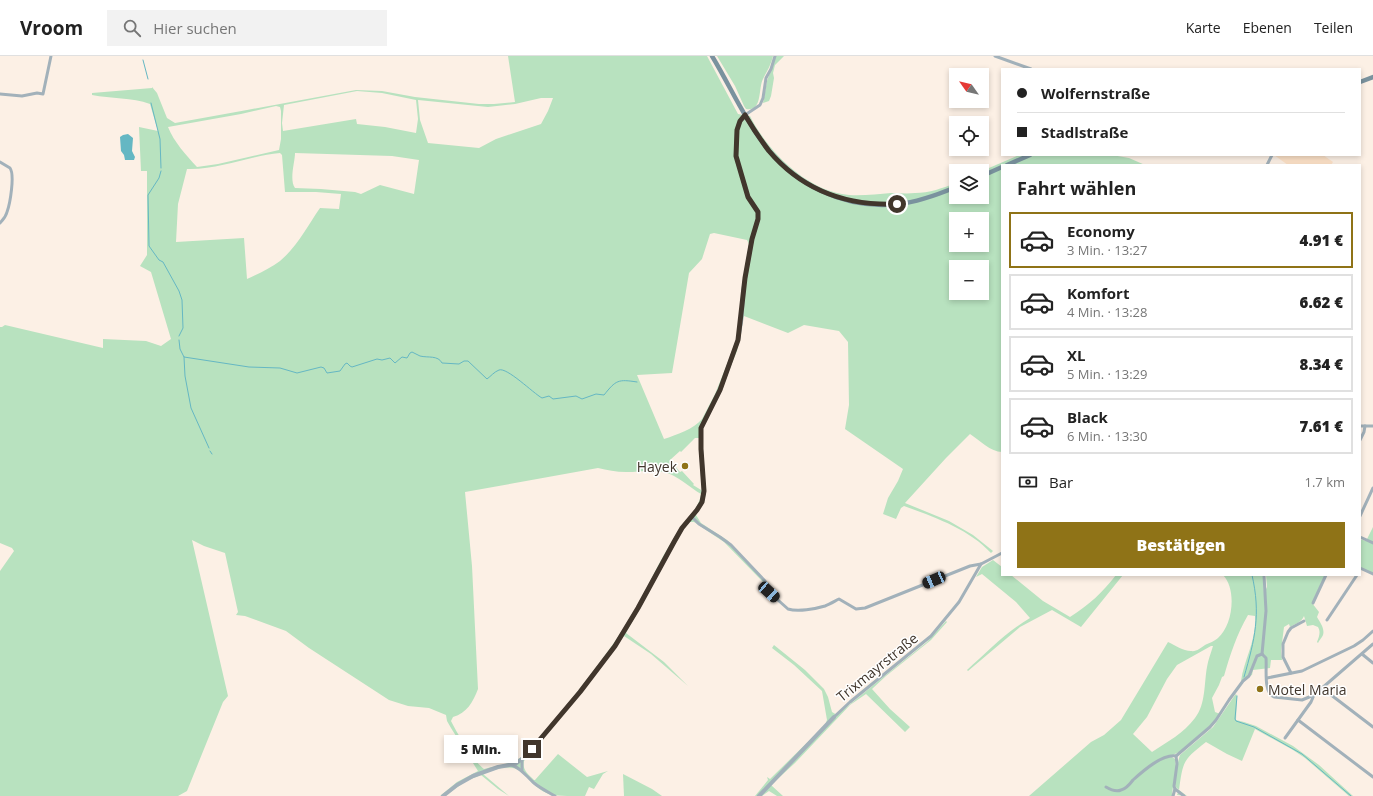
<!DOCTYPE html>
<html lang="de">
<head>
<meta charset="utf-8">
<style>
	:root { --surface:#fff; --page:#f2f2f2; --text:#222; --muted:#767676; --line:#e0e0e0; --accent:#8f7317 }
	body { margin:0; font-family:"Open Sans",sans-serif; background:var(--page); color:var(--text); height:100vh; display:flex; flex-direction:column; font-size:15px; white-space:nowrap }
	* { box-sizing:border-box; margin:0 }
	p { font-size:13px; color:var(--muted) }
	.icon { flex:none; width:22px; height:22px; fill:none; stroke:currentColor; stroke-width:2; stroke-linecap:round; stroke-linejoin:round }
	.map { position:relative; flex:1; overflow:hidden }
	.drawer { position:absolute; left:1001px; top:108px; width:360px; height:412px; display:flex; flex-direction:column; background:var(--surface); border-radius:0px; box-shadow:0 2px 6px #0003 }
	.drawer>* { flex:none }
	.hud { position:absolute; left:1001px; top:12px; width:360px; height:88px; border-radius:0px; box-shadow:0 2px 6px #0003; display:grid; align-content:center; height:88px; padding:0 16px; background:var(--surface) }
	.needle { width:26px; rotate:304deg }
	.controls { position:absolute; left:949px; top:12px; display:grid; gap:8px }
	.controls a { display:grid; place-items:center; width:40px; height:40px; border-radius:0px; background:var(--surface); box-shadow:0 2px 6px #0003; font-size:20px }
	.end { position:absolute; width:18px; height:18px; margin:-9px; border:5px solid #41362c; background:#fff; box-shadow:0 0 0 2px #fff }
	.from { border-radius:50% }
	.bubble { position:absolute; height:28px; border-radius:0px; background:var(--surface); box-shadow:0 2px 6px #0003; font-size:13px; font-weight:800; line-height:28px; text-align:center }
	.car { position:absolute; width:12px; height:24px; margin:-12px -6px; border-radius:5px; box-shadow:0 0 3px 1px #0007; background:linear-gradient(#222 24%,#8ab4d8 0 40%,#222 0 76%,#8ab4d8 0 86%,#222 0) }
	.hud b { display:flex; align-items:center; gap:14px; height:38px; font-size:15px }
	.hud b+b { border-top:1px solid var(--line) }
	.hud i { width:10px; height:10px; background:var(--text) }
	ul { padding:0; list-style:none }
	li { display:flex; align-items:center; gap:12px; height:56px; margin:0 8px 6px; padding:0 8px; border:2px solid var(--line); border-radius:0px }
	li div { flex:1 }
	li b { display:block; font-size:15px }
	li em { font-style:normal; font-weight:800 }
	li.current { border-color:var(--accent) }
	li>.icon { width:36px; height:36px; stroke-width:1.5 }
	h2 { padding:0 16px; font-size:18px; line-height:48px }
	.pay { display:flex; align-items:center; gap:10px; height:44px; padding:0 16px; font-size:15px }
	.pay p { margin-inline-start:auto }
	.button { display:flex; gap:8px; margin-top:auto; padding:8px 16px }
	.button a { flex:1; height:46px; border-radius:0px; background:var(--accent); color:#fff; font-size:16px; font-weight:800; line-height:46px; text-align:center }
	header { display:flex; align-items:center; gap:24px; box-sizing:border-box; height:56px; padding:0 20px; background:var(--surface); border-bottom:1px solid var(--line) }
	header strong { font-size:19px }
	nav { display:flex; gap:22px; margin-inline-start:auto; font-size:14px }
	.search { width:280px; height:36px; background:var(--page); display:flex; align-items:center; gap:10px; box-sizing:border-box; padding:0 14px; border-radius:0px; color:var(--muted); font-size:15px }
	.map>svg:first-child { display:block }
</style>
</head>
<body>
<header>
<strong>Vroom</strong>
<div class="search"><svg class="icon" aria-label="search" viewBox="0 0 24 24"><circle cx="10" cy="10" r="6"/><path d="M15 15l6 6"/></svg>Hier suchen</div>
<nav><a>Karte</a><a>Ebenen</a><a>Teilen</a></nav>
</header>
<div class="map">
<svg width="1373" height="740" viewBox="0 0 1373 740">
	<rect width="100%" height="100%" fill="#fcf0e5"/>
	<polygon fill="#fce1c7" points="1274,99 1323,99 1333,106 1331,109 1288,109"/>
	<g fill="#b8e2bf" fill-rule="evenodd">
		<path d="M508,0H707L738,58L750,60C767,94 803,131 842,138C856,141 876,138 891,137C899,137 907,138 915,137C929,137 943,132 956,127V141H982V115L1019,99H1112L1129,102L1145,109H1002V396C991,396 979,384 970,378L946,402L905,447L949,465L973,479L993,495L991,497C969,473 934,461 904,450L901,452L896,463L883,458L888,442L898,425L903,413L845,373L849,349L848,286L839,275L804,269L788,277L744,260L737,295L718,341L706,364L702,374V384L699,382H695L681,396L680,395L670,404L680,416L682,415L694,428L693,429L706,437L704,446L696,459L701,467L727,484L769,528L764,527L724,486L694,466H689L684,471L626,577L664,606L688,630L651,598L624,580L524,705C522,714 528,718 534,724H535L558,698L587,721L608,715L603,718L594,733L589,731L585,740C576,740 558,740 551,739C519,727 529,699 483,718L509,740L498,733L481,719L466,725L445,740H440L457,726L478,715L451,672L447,665L446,659L429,652L408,650L389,644L309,592L286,575L245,560L236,559L238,556L225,497L204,490L192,484L228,640L223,646L187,735L178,740H0V515L14,495L12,492L0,487V271H2L5,269L103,292V283L146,285L161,290L171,283L151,216L140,210L147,199V115H141L139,71L158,75L150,48C132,41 111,43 92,39V37L152,32V31L157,37L167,62L175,67L247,54L356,34L382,35L415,41L479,48H494L515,46ZM357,35L382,37L416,44L418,63L416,77L385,71L357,68L356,63L283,75L282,67L284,49ZM541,42H553L548,55L541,68L496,83L479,92L428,87L420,64L418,44L488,51L515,48ZM276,50L280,51L281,55V83L279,94L218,108L197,111C186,99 174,86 168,71L241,58ZM280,97L282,99L285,136H316L341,138L339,153L320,152C308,169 297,191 280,205C271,212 258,218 247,223L244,182L176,186L178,148L187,113C219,114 248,100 280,97ZM295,97L392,100L419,104L414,138L380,129L361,138L355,136L321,133L295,132C289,124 295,106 295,97ZM956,163H982V189H956ZM714,177L747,184L749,188L741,236L740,259L736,286L715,338L702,363C694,373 676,379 664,383L637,319L672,317L689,217L702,203L710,178ZM956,211H982V237H956ZM598,412C607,414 616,416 626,416C639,416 651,413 664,416C677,419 689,431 701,438C700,452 677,477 669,490C653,516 642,546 624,572C595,616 561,656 527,697C514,708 500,709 484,713C474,706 457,677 451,665L453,661C467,657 473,646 478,633L472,510L465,436Z"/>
		<path d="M717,0H773C771,9 767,15 763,23C758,32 763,56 746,53L744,50L735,30Z"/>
		<polygon points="776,0 784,0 775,9 773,17 774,22 771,40 769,45 763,47 767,25"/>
		<polygon points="1373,471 1373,518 1360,511 1360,483 1366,485"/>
		<path d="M993,504L1002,511V519H1011L1043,545L1070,561C1090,548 1102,537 1116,519H1123L1081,571L1052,554L1020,571L968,615L967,614C987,596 1006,576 1030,562L1016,546L982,518L976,521L982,511Z"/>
		<path d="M1223,519H1263L1264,537L1267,531L1266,519H1325L1312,547L1319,556L1317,561C1320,566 1325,573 1323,579C1322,582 1319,584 1318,587L1317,586C1319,581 1321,576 1318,571L1313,569L1307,570L1304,560C1302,566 1295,568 1290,571L1289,568L1284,571L1281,595L1282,604H1271L1270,612L1253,614L1252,619L1241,625C1244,604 1257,583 1255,560L1248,559C1237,578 1230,599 1224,620L1222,621L1219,629L1212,642L1215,656L1220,658L1213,667L1179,696L1173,699L1172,701L1175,703L1176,710L1172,738L1175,740H1029L1091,686L1104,679L1121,664L1168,586C1175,589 1183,595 1191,595C1196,596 1201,592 1205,589C1209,587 1215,585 1218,582C1233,569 1237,533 1223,519ZM1211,590H1213C1211,597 1208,604 1207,611C1204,627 1206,648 1195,662C1184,677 1167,686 1152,696L1133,678L1147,661L1167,623L1177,609Z"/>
		<polygon points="946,565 947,566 931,584 886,620 872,633 890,653 910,671 905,676 866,638 850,649 795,707 771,729 783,740 777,740 769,735 762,740 755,740 768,724 767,721 770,723 825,669 827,664 822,635 794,609 772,592 774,589 805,614 824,633 828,641 832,656 837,659 882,622 927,586"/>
		<path d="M1236,638L1237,640L1236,664L1244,666L1256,670L1293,690L1319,709L1353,740H1349L1305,702L1293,694L1255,673L1242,705L1227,698L1206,686C1183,704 1183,705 1179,734L1187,740L1177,739L1179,734C1177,732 1176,732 1175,729C1174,723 1178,705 1180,699L1213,671L1235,639Z"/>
		<polygon points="623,718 652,733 662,740 624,740"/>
	</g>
	<polygon fill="#65b7c3" points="128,78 133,82 132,95 135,101 134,104 125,104 124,99 121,95 120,81 123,79"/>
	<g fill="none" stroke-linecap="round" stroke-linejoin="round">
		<g stroke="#65b7c3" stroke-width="1">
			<polyline points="143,4 148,23"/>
			<polyline points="151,47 160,83 161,112"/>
			<polyline points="161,115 159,122 148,139 149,190 159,204 163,206 179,235 182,244 183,272 179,280"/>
			<path d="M179,284L180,293L184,301L249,311L280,312L297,317L321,311L324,312L327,317L340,315L345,308L347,307L350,310L352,311L377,303L382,304L390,302L395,307L402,301L407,302L410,297L412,296C415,297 417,299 420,300C428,302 438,299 442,307L459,308L464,305H468L487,323C491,320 494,316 499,314C507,311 533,337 542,342L549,340L553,343L576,340L582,343L596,338L604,339C616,324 618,323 637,326"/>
			<polyline points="184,301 185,320 191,352 209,392"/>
			<polyline points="210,395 212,398"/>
			<path d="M1244,621C1255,583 1261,558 1252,519"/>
			<polyline points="1237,640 1235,663 1236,665 1254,671 1302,698 1351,740"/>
		</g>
		<g stroke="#a2b1ba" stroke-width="3">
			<polyline points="995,0 1031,13"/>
			<polyline points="0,38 22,40 37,37 43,38 51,0"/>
			<polyline points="745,59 760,49 763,42 766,22 771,13 775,0"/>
			<path d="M0,106L10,112C15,119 10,148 7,156C6,160 3,164 0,167"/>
			<polyline points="1267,109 1272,99"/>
			<polyline points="1360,370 1373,370"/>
			<polyline points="1360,384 1364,376 1365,370"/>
			<polyline points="1360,460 1373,432"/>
			<path d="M692,461L699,468L720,481L731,489L765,525L769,536L788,553C798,556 815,553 825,550C830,548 835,545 839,543L856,553L865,552L970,510L981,508"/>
			<polyline points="1360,481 1373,487"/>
			<polyline points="1360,512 1373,518"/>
			<polyline points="1313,547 1326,519"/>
			<polyline points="1327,564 1357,519"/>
			<path d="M1262,598L1266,602C1267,613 1263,636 1274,641L1302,644L1314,639L1373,588"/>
			<polyline points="1262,598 1266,555 1264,519"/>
			<polyline points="1362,598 1373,607"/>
			<polyline points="1291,617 1283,601 1283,588 1288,576 1291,572 1304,565"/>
			<polyline points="1267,622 1302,615 1354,590 1363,584 1373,575"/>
			<polyline points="1322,632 1373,671"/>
			<polyline points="834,661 850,646 931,580 959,546 981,508 1002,497"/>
			<polyline points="1298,664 1373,721"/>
			<polyline points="1285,682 1311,646 1314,639"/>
			<polyline points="1176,700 1177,708 1174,730 1175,733 1184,740"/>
			<path d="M512,709C522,713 526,720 534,727C540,732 548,736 555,740"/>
			<polyline points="522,714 522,703"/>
			<path d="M1106,731C1111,734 1116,736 1121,734C1126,733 1130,728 1133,724C1143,715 1162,698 1176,700L1210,671L1216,664L1229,644L1243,625L1249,620L1257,600L1262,598"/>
			<polyline points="1173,740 1175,733"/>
		</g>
		<g stroke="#a2b1ba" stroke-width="4">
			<polyline points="443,740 457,729 473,720 498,711 515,708 522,703 532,693 580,636 615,590 638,552 674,486 682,472 697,454 702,446 704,435 701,393 701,372 720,334 738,284 741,266 744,229 752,183 758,163 758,156 748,141 736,100 737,74 740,65 745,59"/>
			<polyline points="759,740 834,661"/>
		</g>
		<g stroke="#7a929e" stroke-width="4.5">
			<path d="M712,0C729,28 742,58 761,84C792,128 844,154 898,148C918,146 937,139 956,131"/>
			<polyline points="1360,26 1373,21"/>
			<polyline points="1007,109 1030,99"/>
			<polyline points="982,120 1002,111"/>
		</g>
	</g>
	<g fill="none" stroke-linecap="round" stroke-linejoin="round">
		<path stroke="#41362c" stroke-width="5" d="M532,693L580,636L615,590L638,552L674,486L682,472L697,454L702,446L704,435L701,393V372L720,334L738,284L745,222L752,183L758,163V156L748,141L736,100L737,74L740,65L745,59C752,71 760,83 769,95C802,134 847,150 897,148"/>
	</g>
	<g fill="#8f7317" stroke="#fff" stroke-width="1.5">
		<circle cx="685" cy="410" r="4"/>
		<circle cx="1260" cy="633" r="4"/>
	</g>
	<g text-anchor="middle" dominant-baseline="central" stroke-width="3" stroke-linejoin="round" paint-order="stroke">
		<g font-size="14" fill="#41362c" stroke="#fff" text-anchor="end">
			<text x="677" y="410">Hayek</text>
			<text x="1268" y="633" text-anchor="start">Motel Maria</text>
		</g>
		<g font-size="14" fill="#41362c" stroke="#fff">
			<text transform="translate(877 611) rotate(-39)">Trixmayrstraße</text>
		</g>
	</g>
</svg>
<div class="controls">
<a><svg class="needle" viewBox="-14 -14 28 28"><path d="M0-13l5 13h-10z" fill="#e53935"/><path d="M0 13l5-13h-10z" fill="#767676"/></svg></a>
<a><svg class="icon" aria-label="locate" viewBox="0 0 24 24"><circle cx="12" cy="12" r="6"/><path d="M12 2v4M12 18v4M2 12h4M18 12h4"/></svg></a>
<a><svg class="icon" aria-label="layers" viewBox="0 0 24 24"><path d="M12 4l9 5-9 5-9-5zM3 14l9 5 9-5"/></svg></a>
<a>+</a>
<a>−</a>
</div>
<i class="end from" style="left:897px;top:148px"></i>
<i class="end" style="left:532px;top:693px"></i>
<div class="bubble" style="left:444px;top:679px;width:74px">5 Min.</div>
<i class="car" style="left:934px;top:524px;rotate:247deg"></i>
<i class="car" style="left:769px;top:536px;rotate:132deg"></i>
<div class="hud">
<b><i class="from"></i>Wolfernstraße</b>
<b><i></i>Stadlstraße</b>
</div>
<section class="drawer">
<h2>Fahrt wählen</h2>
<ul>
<li class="current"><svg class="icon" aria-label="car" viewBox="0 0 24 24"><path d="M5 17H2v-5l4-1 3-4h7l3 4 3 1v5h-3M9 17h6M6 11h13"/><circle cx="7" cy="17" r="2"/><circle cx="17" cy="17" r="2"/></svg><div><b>Economy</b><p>3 Min. · 13:27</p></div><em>4.91 €</em></li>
<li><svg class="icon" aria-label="car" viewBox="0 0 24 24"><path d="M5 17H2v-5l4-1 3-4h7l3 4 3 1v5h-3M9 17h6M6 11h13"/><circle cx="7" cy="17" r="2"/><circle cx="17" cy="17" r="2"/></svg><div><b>Komfort</b><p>4 Min. · 13:28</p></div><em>6.62 €</em></li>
<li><svg class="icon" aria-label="car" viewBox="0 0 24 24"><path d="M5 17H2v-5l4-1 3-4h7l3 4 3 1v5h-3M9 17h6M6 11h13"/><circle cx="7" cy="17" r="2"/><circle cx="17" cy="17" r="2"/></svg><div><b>XL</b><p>5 Min. · 13:29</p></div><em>8.34 €</em></li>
<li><svg class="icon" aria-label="car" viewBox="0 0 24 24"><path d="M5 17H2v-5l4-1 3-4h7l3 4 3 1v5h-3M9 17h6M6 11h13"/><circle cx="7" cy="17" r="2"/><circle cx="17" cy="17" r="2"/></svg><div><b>Black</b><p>6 Min. · 13:30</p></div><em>7.61 €</em></li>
</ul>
<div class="pay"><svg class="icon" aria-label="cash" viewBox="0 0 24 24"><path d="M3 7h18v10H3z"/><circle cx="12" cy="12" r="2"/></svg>Bar<p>1.7 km</p></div>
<div class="button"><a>Bestätigen</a></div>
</section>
</div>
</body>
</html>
